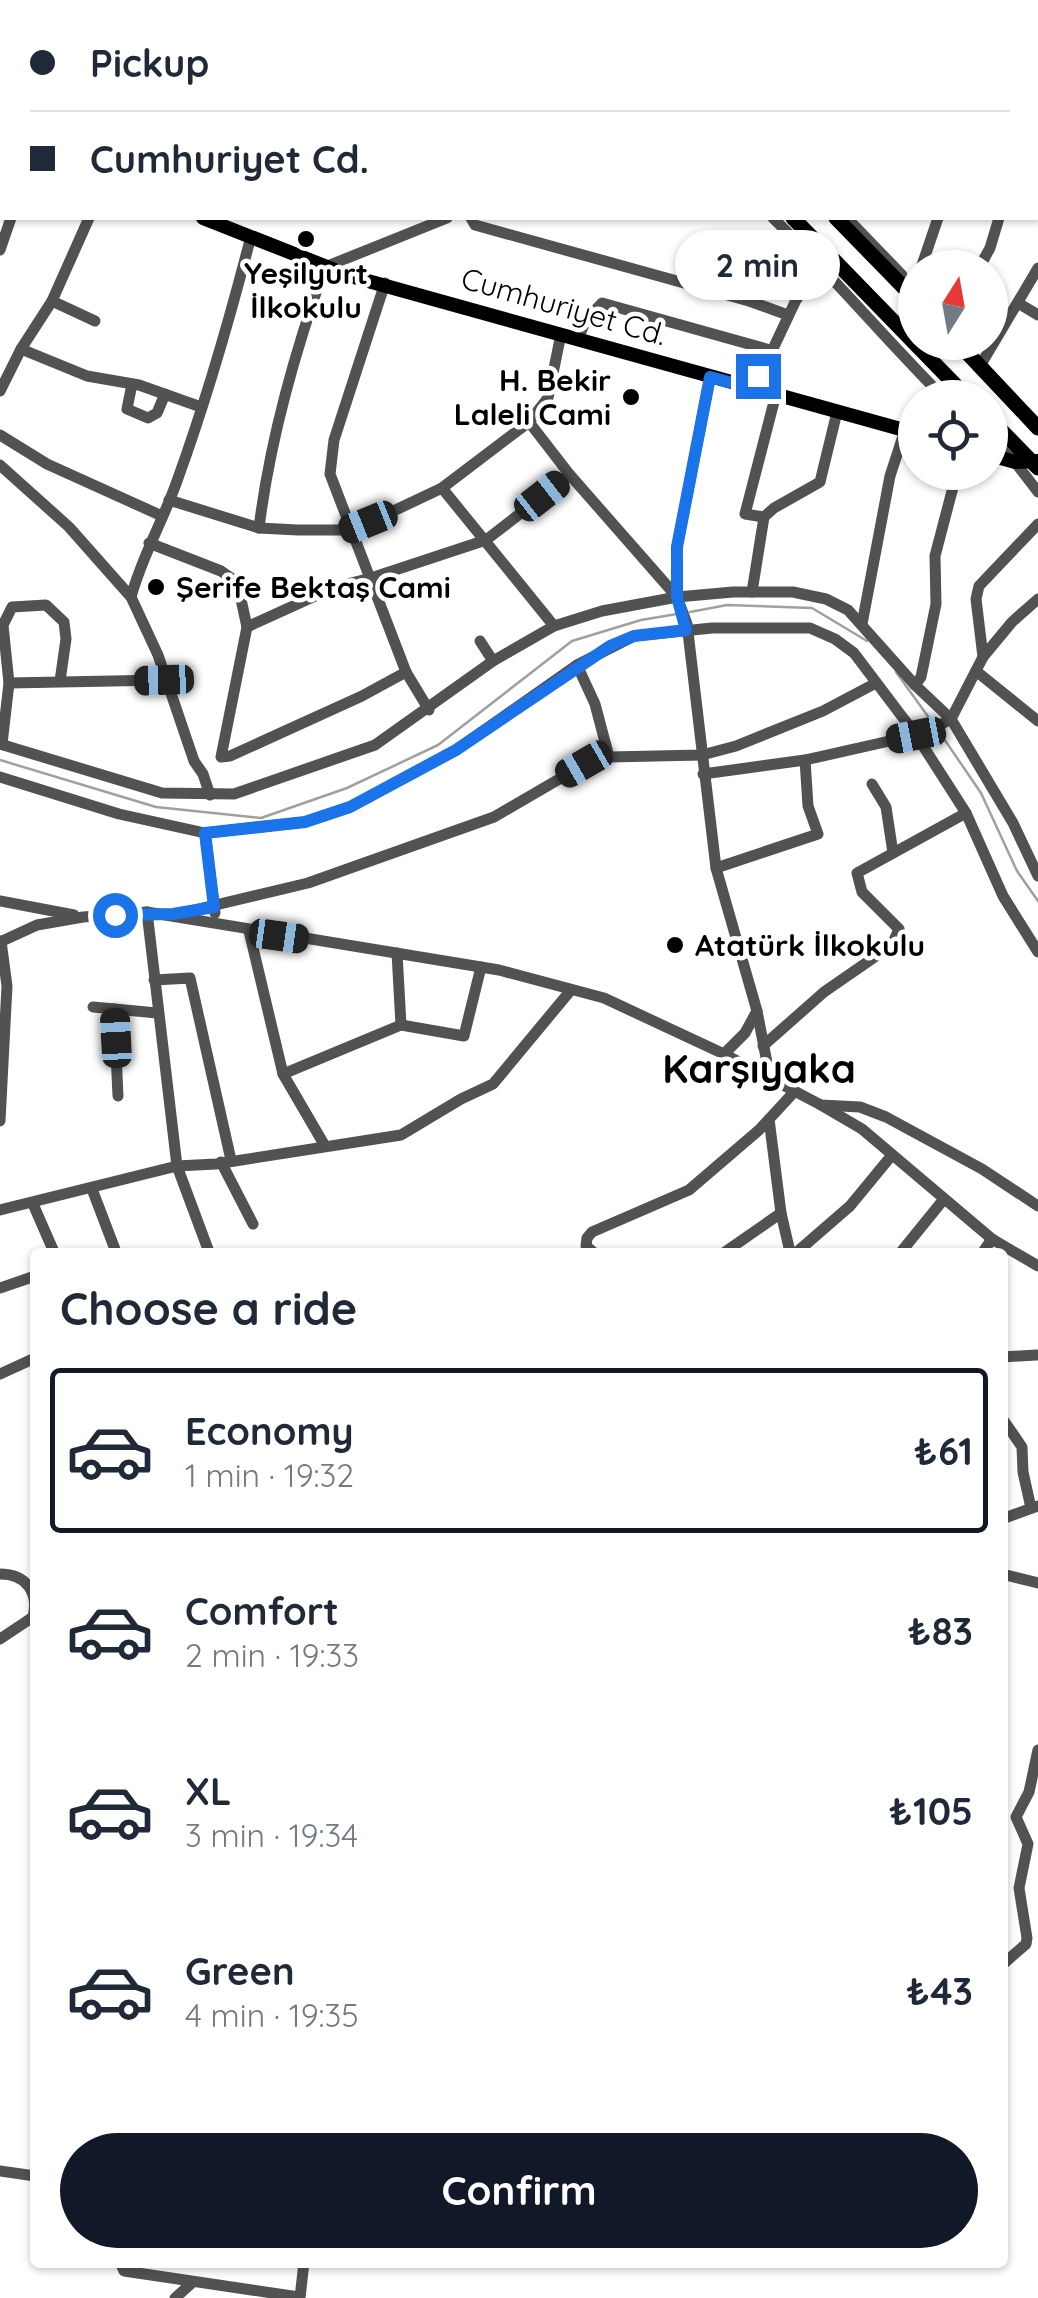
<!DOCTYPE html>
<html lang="en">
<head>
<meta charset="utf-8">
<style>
	:root { --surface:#fff; --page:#f2f2f3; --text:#1f2937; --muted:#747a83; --line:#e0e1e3; --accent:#111827 }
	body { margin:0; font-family:Quicksand,sans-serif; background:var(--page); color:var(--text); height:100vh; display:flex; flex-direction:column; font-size:38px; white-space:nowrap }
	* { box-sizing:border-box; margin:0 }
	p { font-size:32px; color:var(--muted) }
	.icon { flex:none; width:55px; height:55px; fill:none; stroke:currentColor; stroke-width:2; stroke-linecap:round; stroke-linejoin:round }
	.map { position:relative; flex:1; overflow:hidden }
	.drawer { position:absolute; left:30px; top:1248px; width:978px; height:1020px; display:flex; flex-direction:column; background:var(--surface); border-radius:10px; box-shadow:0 2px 8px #0004 }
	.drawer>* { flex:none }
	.banner { position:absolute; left:0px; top:0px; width:1040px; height:220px; box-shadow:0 2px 8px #0004; display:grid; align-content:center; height:220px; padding:0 30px; background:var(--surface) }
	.needle { width:65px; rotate:11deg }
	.fabs { position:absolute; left:898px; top:250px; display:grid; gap:20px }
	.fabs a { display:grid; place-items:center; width:110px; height:110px; border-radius:50%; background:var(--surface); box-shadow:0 2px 8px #0004; font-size:50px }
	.end { position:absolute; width:45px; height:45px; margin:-22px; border:12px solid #1a73e8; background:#fff; box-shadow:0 0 0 5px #fff }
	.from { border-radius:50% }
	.bubble { position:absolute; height:70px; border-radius:35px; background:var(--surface); box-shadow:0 2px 8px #0004; font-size:32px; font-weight:700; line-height:70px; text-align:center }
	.car { position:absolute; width:30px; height:60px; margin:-30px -15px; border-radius:12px; box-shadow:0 0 8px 2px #0007; background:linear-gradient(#222 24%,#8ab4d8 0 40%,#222 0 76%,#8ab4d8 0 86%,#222 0) }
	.banner b { display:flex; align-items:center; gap:35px; height:95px; font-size:38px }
	.banner b+b { border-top:2px solid var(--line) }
	.banner i { width:25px; height:25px; background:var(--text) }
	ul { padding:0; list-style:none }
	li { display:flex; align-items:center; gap:30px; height:165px; margin:0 20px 15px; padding:0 10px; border:5px solid transparent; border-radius:10px }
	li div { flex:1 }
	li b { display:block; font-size:38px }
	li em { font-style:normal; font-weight:700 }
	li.current { border-color:var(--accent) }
	li>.icon { width:90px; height:90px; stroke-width:1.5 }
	h2 { padding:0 30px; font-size:45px; line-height:120px }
	.action { display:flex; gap:20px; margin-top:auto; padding:20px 30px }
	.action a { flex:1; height:115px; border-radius:60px; background:var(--accent); color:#fff; font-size:40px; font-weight:700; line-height:115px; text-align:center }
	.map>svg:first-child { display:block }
</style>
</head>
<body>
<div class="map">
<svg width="1038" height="2298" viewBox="0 0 1038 2298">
	<rect width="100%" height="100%" fill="#fff"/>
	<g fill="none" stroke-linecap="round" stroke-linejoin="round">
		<g stroke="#a0a0a0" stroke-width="2.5">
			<polyline points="690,612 727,605 812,608 867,641"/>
			<polyline points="896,672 932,722"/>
			<polyline points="940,733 981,793 1017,871 1038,901"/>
			<polyline points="0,760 156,807 261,818 347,788 438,745 572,641 641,620 677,614"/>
		</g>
		<g stroke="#525252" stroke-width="11">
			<polyline points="180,0 184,2"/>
			<polyline points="315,0 318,2"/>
			<polyline points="395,0 398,2"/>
			<polyline points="552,0 555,2"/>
			<polyline points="111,2 112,0"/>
			<polyline points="210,2 211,0"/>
			<polyline points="273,2 275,0"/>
			<polyline points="478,2 480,0"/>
			<polyline points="802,2 803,0"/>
			<polyline points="834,2 836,0"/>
			<polyline points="1009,2 1010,0"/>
			<polyline points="0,99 2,100"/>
			<polyline points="471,218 475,225 749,301 788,315"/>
			<path d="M773,218C832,275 885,339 944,398"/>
			<polyline points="847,218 902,275"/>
			<polyline points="0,250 11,218"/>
			<polyline points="921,268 938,218"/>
			<polyline points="979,268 990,248 999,218"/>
			<polyline points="385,283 334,440 330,474 406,672 429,710"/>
			<polyline points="52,301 95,321"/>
			<polyline points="1018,303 1038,315"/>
			<polyline points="578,339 586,320 602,303 770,350"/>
			<polyline points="21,349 87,376 139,385 201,407"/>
			<polyline points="983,361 1038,268"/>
			<polyline points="710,377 677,547 677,597 687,624 716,868 757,1011 770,1078"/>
			<polyline points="132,384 127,409 148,418 157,413 165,394"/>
			<polyline points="754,389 796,300 822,266"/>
			<polyline points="0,391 21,349 52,301 89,218"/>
			<polyline points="776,394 745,514 764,517 774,508 820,482 837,412"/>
			<polyline points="529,422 570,475 677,597"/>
			<polyline points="0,435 47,464 162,516"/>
			<polyline points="990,440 1015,462 1038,492"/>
			<polyline points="0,465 69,527 131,597 158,655 194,761 203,774 210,795"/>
			<polyline points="442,488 554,626"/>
			<polyline points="169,500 259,528 298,530 349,530 387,514 442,488 529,422 548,398 561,334"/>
			<path d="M259,528C270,439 295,351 325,267L447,218"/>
			<polyline points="149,543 221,571 234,580 239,590 247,627 221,757 230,756 362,696 406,672"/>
			<polyline points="752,592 764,517"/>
			<path d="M131,597C142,556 163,521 177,481C206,401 230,318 251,236"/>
			<polyline points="862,624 890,476 905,430"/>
			<polyline points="247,627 335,587 371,578 486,540 570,475"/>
			<polyline points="480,641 493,661"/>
			<polyline points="983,657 976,599 979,586 1038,524"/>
			<polyline points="577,665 595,704 609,757"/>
			<polyline points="976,671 1038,721"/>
			<polyline points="9,683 164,680"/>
			<polyline points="915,685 921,677 936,604 935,556 957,472"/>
			<polyline points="0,744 162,793 234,794 375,745 493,661 554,626 602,611 677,597 733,592 793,592 826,599 848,610 915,685 951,719 1013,823 1038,876"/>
			<polyline points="2,744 9,683 3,625 12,607 46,605 64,622 66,639 60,681"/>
			<polyline points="703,774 805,760 916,735 940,725 951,719 983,657 1012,622 1038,599"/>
			<polyline points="0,777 119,814 205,833 305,822 350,807 456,750 577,665 634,636 712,628 810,628 835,639 854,653 916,735 966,813 1003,896 1038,952"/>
			<polyline points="872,784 886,807 893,853"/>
			<polyline points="205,833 215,913"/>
			<polyline points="716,868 818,834 808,806 805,760"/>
			<polyline points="0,901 74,915"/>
			<polyline points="147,912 177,1166 209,1252"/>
			<polyline points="182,913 308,883 494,817 585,764 609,757 702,755 736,746 823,711 876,683"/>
			<polyline points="249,931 283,1074 325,1146"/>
			<polyline points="0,942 37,925 83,917 147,912 499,970 604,998 724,1054 821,1105 860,1107 886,1117 982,1169 1038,1206"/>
			<polyline points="397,953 401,1025"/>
			<polyline points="154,980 190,978 231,1160"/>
			<polyline points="93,1007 157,1013"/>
			<polyline points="114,1009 118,1096"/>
			<polyline points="763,1046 824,992 892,945 899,929 862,892 857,873 966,813"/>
			<polyline points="724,1054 745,1033 757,1011"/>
			<polyline points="283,1074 401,1025 464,1036 481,967"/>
			<polyline points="821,1105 862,1129 992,1239 1038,1266"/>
			<polyline points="769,1119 781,1213 790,1252"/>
			<polyline points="0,1121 7,986 1,941"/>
			<polyline points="221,1162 253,1224"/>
			<polyline points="92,1189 116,1252"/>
			<polyline points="33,1204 54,1252"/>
			<polyline points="0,1210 177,1166 216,1164 401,1135 461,1099 493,1084 571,990"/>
			<polyline points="593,1252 586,1246 587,1238 592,1232 689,1190 759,1130 795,1091"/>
			<polyline points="725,1252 781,1213"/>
			<polyline points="797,1252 850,1206 892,1155"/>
			<polyline points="901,1252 944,1199"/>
			<polyline points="983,1252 992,1239"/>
			<polyline points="0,1288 35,1276"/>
			<polyline points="1002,1357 1036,1355"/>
			<polyline points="0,1374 35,1358"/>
			<polyline points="1002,1418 1022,1447 1023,1472 1031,1508"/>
			<polyline points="1002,1519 1038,1506"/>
			<path d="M0,1574C26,1574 39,1592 33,1617L0,1639"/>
			<polyline points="1002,1574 1038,1583"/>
			<polyline points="1002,1965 1026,1944 1027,1938 1019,1888 1028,1844 1016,1817 1029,1792 1038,1750"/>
			<polyline points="0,2171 35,2176"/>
			<polyline points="120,2262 124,2271 299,2297"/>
			<polyline points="175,2298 193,2282"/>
			<polyline points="300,2298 304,2262"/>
		</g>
		<g stroke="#000" stroke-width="14">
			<polyline points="0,147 2,148"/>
			<polyline points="203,218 350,276 915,433"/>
			<polyline points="990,455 1015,462 1038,461"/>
		</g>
		<g stroke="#000" stroke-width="15">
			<polyline points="578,0 581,2"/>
			<polyline points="625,0 627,2"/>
			<polyline points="793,218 968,398"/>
			<polyline points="836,218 915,299"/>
			<polyline points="957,342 1038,428"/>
			<polyline points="990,419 1038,468"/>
		</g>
	</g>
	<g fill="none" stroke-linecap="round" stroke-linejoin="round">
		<polyline stroke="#1a73e8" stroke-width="12" points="115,915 173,914 214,907 205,833 305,822 350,807 456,750 610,646 634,636 686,630 677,597 677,547 710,377 754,389 758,376"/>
	</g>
	<g fill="#000" stroke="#fff" stroke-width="4">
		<circle cx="306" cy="239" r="10"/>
		<circle cx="631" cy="397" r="10"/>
		<circle cx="156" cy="587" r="10"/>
		<circle cx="675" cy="945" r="10"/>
	</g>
	<g text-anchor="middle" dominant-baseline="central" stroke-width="9" stroke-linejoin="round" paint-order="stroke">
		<g font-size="30" font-weight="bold" fill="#000" stroke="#fff" text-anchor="start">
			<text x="306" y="273" text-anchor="middle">Yeşilyurt<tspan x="306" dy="34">İlkokulu</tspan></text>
			<text x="611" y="380" text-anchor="end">H. Bekir<tspan x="611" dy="34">Laleli Cami</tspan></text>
			<text x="176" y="587">Şerife Bektaş Cami</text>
			<text x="695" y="945">Atatürk İlkokulu</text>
		</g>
		<g font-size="30" fill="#000" stroke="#fff">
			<text transform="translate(564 306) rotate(16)">Cumhuriyet Cd.</text>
		</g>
		<g font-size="40" font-weight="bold" fill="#000" stroke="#fff">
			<text x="759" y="1068">Karşıyaka</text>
		</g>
	</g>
</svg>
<div class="fabs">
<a><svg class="needle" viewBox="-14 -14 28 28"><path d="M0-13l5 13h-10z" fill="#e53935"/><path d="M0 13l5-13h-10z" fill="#747a83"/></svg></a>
<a><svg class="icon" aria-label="locate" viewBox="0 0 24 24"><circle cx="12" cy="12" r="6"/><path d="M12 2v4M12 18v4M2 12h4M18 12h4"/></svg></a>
</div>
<i class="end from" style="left:115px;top:915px"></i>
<i class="end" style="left:758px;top:376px"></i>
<div class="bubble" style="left:675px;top:230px;width:165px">2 min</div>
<i class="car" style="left:542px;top:496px;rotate:52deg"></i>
<i class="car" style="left:368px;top:522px;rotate:248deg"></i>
<i class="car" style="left:164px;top:680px;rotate:268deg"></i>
<i class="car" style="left:916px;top:735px;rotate:259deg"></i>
<i class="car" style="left:584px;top:764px;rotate:240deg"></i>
<i class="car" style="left:279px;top:936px;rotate:98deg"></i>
<i class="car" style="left:116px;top:1038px;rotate:357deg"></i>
<div class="banner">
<b><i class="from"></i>Pickup</b>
<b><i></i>Cumhuriyet Cd.</b>
</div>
<section class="drawer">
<h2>Choose a ride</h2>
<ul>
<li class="current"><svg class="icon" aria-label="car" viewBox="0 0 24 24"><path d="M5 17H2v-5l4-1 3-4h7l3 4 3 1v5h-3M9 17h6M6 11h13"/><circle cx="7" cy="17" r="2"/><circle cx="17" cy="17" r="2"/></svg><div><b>Economy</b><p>1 min · 19:32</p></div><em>₺61</em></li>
<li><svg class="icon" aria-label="car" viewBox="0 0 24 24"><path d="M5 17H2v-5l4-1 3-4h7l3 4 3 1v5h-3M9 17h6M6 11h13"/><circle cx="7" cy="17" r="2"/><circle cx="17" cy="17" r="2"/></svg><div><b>Comfort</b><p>2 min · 19:33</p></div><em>₺83</em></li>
<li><svg class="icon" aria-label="car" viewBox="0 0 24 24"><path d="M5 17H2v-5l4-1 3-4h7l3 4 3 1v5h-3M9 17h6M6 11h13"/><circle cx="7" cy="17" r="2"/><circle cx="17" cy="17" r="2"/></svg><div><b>XL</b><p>3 min · 19:34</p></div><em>₺105</em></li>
<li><svg class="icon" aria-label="car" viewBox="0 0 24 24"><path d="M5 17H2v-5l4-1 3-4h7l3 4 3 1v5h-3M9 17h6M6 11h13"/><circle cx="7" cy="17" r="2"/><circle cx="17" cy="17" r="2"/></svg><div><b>Green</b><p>4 min · 19:35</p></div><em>₺43</em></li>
</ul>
<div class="action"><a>Confirm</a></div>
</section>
</div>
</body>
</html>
